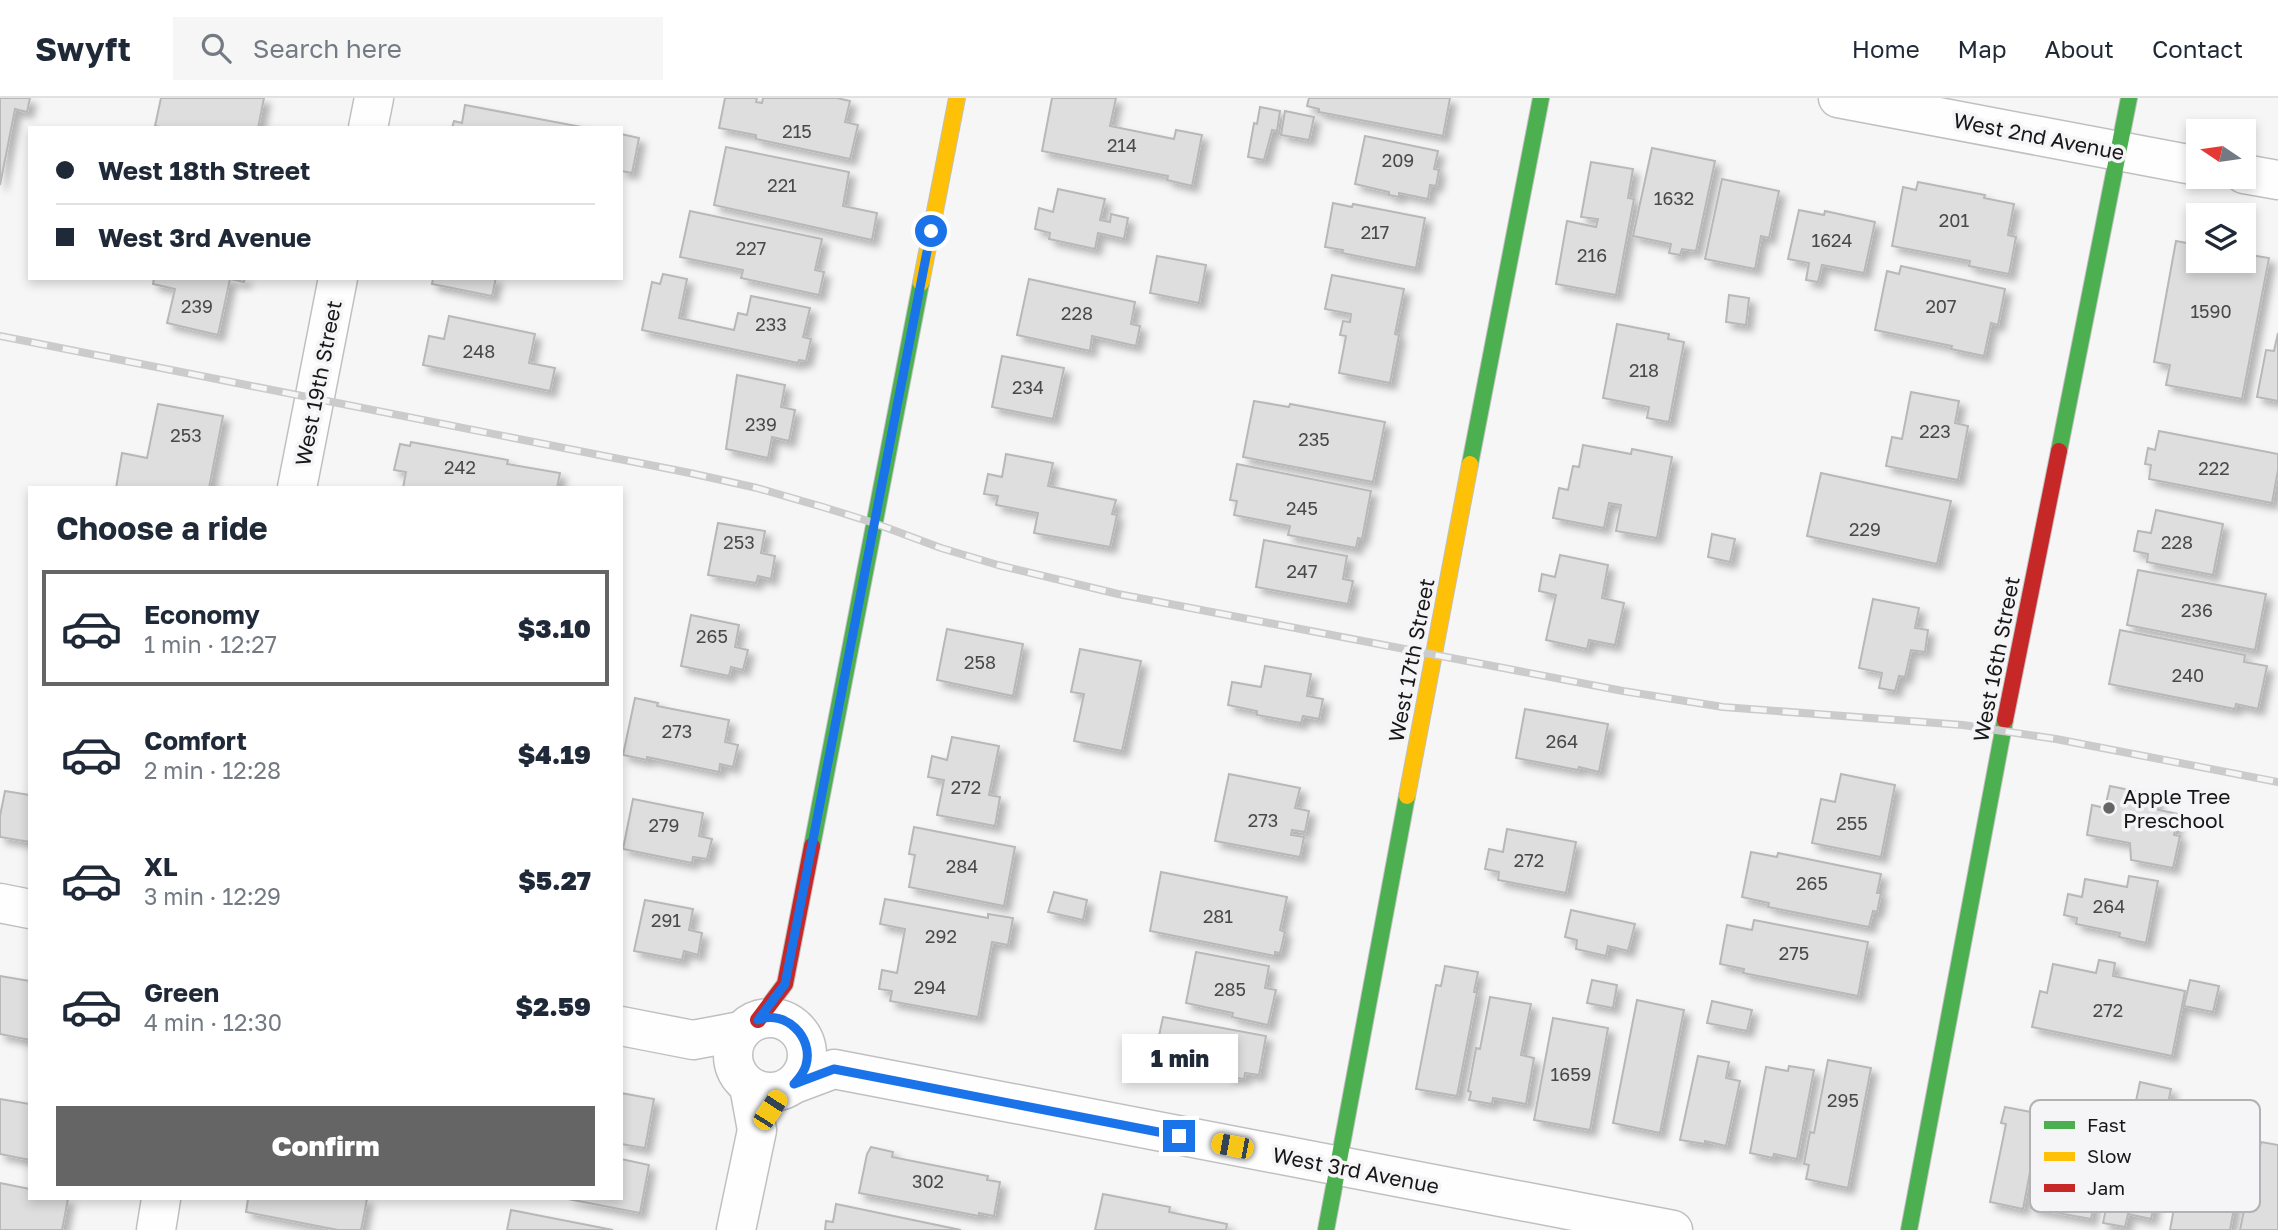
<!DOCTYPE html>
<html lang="en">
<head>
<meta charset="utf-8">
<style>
	:root { --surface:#fff; --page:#f6f6f7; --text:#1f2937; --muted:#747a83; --line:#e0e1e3; --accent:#656565 }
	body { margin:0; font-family:"Golos Text",sans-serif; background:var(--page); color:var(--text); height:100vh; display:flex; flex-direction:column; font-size:26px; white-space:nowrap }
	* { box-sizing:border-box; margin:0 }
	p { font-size:23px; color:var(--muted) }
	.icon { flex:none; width:38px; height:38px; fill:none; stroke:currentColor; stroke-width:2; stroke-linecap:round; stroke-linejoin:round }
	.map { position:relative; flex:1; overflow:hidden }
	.drawer { position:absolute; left:28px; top:388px; width:595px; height:714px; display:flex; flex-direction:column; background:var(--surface); border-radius:0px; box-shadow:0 4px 10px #0003 }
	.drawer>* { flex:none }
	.hud { position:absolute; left:28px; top:28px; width:595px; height:154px; border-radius:0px; box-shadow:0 4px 10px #0003; display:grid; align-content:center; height:154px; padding:0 28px; background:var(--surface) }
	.needle { width:46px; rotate:283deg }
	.controls { position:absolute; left:2186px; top:21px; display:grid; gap:14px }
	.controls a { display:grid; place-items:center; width:70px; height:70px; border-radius:0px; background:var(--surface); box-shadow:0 4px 10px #0003; font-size:35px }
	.end { position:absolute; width:32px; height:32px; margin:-16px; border:9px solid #1a73e8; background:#fff; box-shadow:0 0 0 4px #fff }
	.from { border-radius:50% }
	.bubble { position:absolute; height:49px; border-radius:0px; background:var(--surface); box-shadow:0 4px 10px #0003; font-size:23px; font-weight:800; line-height:49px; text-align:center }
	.car { position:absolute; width:21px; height:42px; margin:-21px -10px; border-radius:9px; box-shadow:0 0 5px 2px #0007; background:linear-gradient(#f5c518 24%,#345 0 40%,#f5c518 0 76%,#345 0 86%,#f5c518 0) }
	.hud b { display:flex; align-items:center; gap:24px; height:66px; font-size:26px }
	.hud b+b { border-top:2px solid var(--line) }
	.hud i { width:18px; height:18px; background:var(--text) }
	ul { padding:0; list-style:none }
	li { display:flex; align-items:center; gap:21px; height:116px; margin:0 14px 10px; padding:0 14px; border:4px solid transparent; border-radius:0px }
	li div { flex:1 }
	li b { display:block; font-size:26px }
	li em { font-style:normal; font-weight:800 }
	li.selected { border-color:var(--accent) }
	li>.icon { width:63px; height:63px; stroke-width:1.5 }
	h2 { padding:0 28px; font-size:32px; line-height:84px }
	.primary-button { display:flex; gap:14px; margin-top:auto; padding:14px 28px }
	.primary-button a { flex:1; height:80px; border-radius:0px; background:var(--accent); color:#fff; font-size:28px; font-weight:800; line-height:80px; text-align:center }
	header { display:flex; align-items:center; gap:42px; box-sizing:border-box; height:98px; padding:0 35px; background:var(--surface); border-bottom:2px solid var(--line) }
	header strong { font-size:33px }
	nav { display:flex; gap:38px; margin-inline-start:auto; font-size:24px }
	.search { width:490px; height:63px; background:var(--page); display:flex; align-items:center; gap:18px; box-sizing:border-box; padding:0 24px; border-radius:0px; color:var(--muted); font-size:26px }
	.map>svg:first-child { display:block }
</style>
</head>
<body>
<header>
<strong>Swyft</strong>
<div class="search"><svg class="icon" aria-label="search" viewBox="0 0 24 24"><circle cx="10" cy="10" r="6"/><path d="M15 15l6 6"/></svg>Search here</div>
<nav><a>Home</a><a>Map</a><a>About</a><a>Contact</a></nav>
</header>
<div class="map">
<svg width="2278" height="1132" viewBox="0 0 2278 1132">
	<defs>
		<filter id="shadow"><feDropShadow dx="6" dy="6" stdDeviation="3.5" flood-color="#0004"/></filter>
	</defs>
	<rect width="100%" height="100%" fill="#f6f6f6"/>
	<g fill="#dedede" stroke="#b8b8b8" stroke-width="2" filter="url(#shadow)">
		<polygon points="0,0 30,0 27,14 15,11 0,87"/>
		<polygon points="161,0 264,0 258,30 165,30 155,28"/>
		<polygon points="725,0 757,0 756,4 762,5 763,0 837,0 850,3 845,24 858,27 850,61 756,41 756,37 719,30"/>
		<polygon points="1052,0 1116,0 1110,28 1174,41 1176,32 1202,37 1192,88 1167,82 1168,78 1042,53"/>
		<polygon points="1309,0 1450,0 1443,38 1319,14 1319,11 1307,8"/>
		<polygon points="465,7 587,30 452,30 454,23 462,25"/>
		<polygon points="1260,9 1280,13 1277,33 1272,32 1264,62 1248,59 1254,25 1257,26"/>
		<polygon points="1285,13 1314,19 1309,42 1281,37"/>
		<polygon points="621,36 639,40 632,75 621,73"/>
		<polygon points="1365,38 1438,53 1434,71 1439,72 1436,88 1430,87 1428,101 1399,95 1399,99 1389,97 1389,94 1355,86"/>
		<polygon points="726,49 849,74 843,108 877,115 872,142 714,107"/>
		<polygon points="1652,50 1715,63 1696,153 1682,151 1680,157 1669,155 1671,146 1633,138"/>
		<polygon points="1591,64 1633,71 1628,100 1634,101 1616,197 1556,186 1567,123 1596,129 1598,121 1581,119"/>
		<polygon points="1722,81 1779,93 1769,140 1761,138 1755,171 1705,161"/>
		<polygon points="1918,84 1985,97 1984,100 2014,106 2008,137 2016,139 2009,176 1969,168 1970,163 1892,148 1903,89 1916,92"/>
		<polygon points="1058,91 1105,101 1100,122 1110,124 1111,116 1128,120 1124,141 1098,135 1095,151 1049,141 1050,135 1035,131 1039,110 1053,114"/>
		<polygon points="1333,105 1352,109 1353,106 1425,120 1416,170 1342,155 1343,152 1325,149"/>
		<polygon points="1799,112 1824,117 1825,113 1875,124 1864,175 1822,167 1818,184 1806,182 1809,165 1788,161"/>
		<polygon points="690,113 822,141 815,172 824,174 819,197 741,180 743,172 680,159"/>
		<polygon points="2176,143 2198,147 2198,163 2244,163 2244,156 2269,160 2242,301 2166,287 2170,267 2154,264"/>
		<polygon points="1157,158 1206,167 1199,205 1150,195"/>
		<polygon points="1901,168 2005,191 1998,227 1991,225 1984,258 1951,251 1952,248 1875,232 1887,173 1899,176"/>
		<polygon points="663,176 687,181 679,220 734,232 738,215 747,217 751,198 810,210 803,239 811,241 806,263 799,262 798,265 642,232 652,184 660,186"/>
		<polygon points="1332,177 1404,191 1395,236 1399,237 1390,285 1339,275 1346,238 1340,237 1343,223 1350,224 1351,216 1325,211"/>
		<polygon points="154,180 245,180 244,184 230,181 218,237 167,225 175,191 153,186"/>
		<polygon points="433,180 496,180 492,198 432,186"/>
		<polygon points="1029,181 1135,204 1131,226 1140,228 1136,248 1092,238 1090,253 1017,237"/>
		<polygon points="1729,197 1749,200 1746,227 1726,224"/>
		<polygon points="449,218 535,236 529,265 555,270 550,293 423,267 429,238 444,241"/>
		<polygon points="1617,226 1669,236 1668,241 1684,244 1669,324 1647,320 1649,309 1603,300"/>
		<polygon points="2278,235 2278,303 2257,299 2266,252 2274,253"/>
		<polygon points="1002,258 1064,270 1053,321 992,309"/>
		<polygon points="737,277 785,287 781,309 795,312 789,343 772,339 768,360 726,351"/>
		<polygon points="1911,294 1959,303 1955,325 1968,328 1958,382 1886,368 1892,339 1902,341"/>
		<polygon points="1254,303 1289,309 1290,306 1385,324 1373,384 1243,359"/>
		<polygon points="158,306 223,318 209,390 116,390 122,355 147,360"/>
		<polygon points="2159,333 2278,356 2278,372 2272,405 2149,381 2151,367 2145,366 2148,350 2155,352"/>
		<polygon points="411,344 508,362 507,366 560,375 557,390 403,390 406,374 394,372 400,346 410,348"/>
		<polygon points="1583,347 1631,356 1632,351 1672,359 1657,440 1616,433 1621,407 1609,405 1604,430 1553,420 1559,390 1568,392 1573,368 1579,369"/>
		<polygon points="1006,356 1053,365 1048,388 1116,402 1112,416 1117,417 1110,449 1034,435 1038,415 996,407 998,398 984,396 988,376 1002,379"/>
		<polygon points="1237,366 1371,393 1362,441 1358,440 1356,450 1288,437 1290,428 1234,417 1237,403 1230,402"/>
		<polygon points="1821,375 1951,403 1937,466 1807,438"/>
		<polygon points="2156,412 2223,426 2213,477 2147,464 2148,456 2134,453 2138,433 2151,435"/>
		<polygon points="718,425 765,433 761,455 775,458 771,481 758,478 756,485 708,477"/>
		<polygon points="1712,436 1735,441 1730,464 1708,459"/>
		<polygon points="1264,442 1347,458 1343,481 1353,483 1348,506 1256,489"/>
		<polygon points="1560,457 1608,467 1602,500 1624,505 1615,547 1589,542 1587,551 1546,542 1556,497 1539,493 1542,476 1555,479"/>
		<polygon points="2138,472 2266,496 2255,552 2127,527"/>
		<polygon points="1873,501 1919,510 1915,530 1928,532 1925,554 1911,552 1905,579 1899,578 1895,593 1879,590 1882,575 1859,570"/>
		<polygon points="691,517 739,527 735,549 748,552 743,572 731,569 729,578 681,568"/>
		<polygon points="947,531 1023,546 1013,598 937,582"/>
		<polygon points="2120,532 2245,557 2244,564 2267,568 2258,611 2236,606 2235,611 2109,586"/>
		<polygon points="1080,551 1141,563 1122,653 1074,643 1084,596 1071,594"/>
		<polygon points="1265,568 1311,576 1307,598 1323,601 1319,621 1303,618 1301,625 1257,617 1257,613 1228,607 1232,584 1261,589"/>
		<polygon points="635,600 658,605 657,608 729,622 725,644 738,647 733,669 720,666 719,674 647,659 647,662 623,657"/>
		<polygon points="1525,611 1608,626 1599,674 1579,669 1578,672 1516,660"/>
		<polygon points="952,639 999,648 989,697 1000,699 995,728 937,717 944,682 928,679 932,658 947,662"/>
		<polygon points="1229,676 1300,690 1295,710 1309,713 1305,734 1292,732 1291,737 1304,739 1300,759 1215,743"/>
		<polygon points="1841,676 1895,687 1881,759 1812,745 1821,701 1835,704"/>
		<polygon points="2110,688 2158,698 2155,711 2178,716 2174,737 2180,738 2173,770 2131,762 2130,745 2087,737 2092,707 2105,710"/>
		<polygon points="5,693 30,697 30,744 0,739 0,718"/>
		<polygon points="633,701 703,715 699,738 712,741 707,761 693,759 692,765 623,751"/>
		<polygon points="914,729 1015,749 1004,808 909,789 915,757 909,756"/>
		<polygon points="1507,731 1576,744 1566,795 1498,782 1499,774 1485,771 1489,751 1503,754"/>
		<polygon points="1751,754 1777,759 1778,755 1881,776 1877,795 1881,795 1877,814 1873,813 1869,829 1768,809 1769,805 1742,799"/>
		<polygon points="1161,774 1287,799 1280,832 1285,834 1280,855 1275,854 1275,858 1150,833"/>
		<polygon points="2129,778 2158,783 2146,845 2119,839 2120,835 2076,826 2077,820 2064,817 2068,796 2082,799 2085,781 2127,789"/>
		<polygon points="1054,794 1087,802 1083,822 1048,814"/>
		<polygon points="885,801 988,820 988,816 1013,820 1008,847 992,844 978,919 890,903 892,893 879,891 882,872 897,875 905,831 880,826"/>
		<polygon points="645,802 693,811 689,832 702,835 698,857 684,853 682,862 634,853"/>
		<polygon points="1571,812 1635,826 1628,853 1608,848 1606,858 1576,851 1577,842 1565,839"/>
		<polygon points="1754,822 1868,844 1858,898 1743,875 1744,871 1720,866 1727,827 1752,832"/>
		<polygon points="1196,854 1269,868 1265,890 1276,892 1268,927 1232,919 1233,915 1186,905"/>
		<polygon points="2099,862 2115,865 2113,878 2185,893 2172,958 2032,929 2040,893 2047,895 2053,866 2096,875"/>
		<polygon points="1445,868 1478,874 1474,894 1477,894 1457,998 1416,991 1436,887 1441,888"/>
		<polygon points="0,878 30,883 30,942 0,936"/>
		<polygon points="1592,882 1617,887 1613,910 1587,905"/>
		<polygon points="2190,882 2219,888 2213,914 2184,908"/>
		<polygon points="1490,899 1531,906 1521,957 1534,960 1526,1006 1493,1000 1492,1006 1469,1002 1471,994 1468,993 1472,972 1476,950 1480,951"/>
		<polygon points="1637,902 1684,912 1660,1035 1613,1025"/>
		<polygon points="1712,903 1752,912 1747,933 1707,925"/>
		<polygon points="1163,919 1266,938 1259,977 1245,975 1244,981 1228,979 1230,971 1155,957"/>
		<polygon points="1553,920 1608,930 1590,1032 1534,1022"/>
		<polygon points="1698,958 1729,964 1726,980 1740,983 1726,1048 1705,1043 1705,1046 1680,1042"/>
		<polygon points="1828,962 1871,970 1848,1090 1806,1081 1809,1067 1804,1066 1810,1034 1814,1035"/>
		<polygon points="1789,968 1814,972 1797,1061 1774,1056 1773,1060 1750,1055 1766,969 1788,973"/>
		<polygon points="2140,984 2171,991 2167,1010 2136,1003"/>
		<polygon points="621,995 654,1001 645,1050 621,1046"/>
		<polygon points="0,1001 30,1006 30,1062 0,1056"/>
		<polygon points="2005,1009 2041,1016 2023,1111 1990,1104 2006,1026 2001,1025"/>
		<polygon points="2122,1013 2171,1023 2151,1121 2128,1116 2125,1129 2103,1125 2119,1048 2116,1047"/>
		<polygon points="2049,1014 2109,1026 2091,1121 2031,1110"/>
		<polygon points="2194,1027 2236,1034 2232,1053 2244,1056 2230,1132 2170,1132 2186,1045 2191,1046"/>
		<polygon points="2261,1044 2278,1047 2278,1132 2240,1132 2255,1058 2258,1058"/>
		<polygon points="871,1049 893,1054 892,1059 988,1078 987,1082 1000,1084 994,1118 979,1115 979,1118 859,1095 867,1056"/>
		<polygon points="621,1061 649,1067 640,1115 568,1101 621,1101"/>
		<polygon points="0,1085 30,1091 30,1101 68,1101 62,1132 0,1132"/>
		<polygon points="1103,1096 1170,1109 1169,1114 1227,1126 1226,1132 1095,1132"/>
		<polygon points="248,1101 367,1101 361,1132 338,1132 246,1114"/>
		<polygon points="836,1106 961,1132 825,1132 826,1123 833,1124"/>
		<polygon points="511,1112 613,1132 507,1132"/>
	</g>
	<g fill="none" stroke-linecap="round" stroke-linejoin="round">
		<defs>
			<g id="street">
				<polyline points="1838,0 2198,68"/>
				<polyline points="368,30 374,0"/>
				<polyline points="2244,76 2278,82"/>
				<polyline points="297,390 338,180"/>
				<polyline points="0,805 30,811"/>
				<circle cx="770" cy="957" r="37"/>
				<polyline points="621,928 693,942 741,933"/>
				<polyline points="794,986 834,971 1673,1132"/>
				<polyline points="156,1132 161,1101"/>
				<polyline points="736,1132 757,1032 749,988"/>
			</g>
			<g id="fast">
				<polyline points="2059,353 2129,0"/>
				<polyline points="1470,366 1541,0"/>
				<polyline points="812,748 921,185"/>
				<polyline points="1326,1132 1407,698"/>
				<polyline points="1909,1132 2005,622"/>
			</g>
			<g id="slow">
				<polyline points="921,185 957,0"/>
				<polyline points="1407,698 1470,366"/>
			</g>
			<g id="jam">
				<polyline points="2005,622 2059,353"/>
				<polyline points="758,922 785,886 812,748"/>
			</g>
		</defs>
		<use href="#street" stroke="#c0c0c0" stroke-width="41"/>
		<use href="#fast" stroke="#c0c0c0" stroke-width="18"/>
		<use href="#slow" stroke="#c0c0c0" stroke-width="18"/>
		<use href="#jam" stroke="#c0c0c0" stroke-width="18"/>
		<use href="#street" stroke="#fefefe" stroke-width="38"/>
		<use href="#fast" stroke="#4caf50" stroke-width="16"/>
		<use href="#slow" stroke="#ffc107" stroke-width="16"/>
		<use href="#jam" stroke="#c62828" stroke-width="16"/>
		<defs>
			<polyline id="rail" points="0,238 690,375 757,390 823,409 874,425 941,450 998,467 1118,496 1623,593 1723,609 1963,627 2056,641 2278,684"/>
		</defs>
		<use href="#rail" stroke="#cbcbcc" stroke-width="8"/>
		<use href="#rail" stroke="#f5f5f7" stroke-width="5" stroke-dasharray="16" stroke-linecap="butt"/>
	</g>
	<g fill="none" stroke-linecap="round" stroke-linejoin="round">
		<path stroke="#1a73e8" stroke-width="9" d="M931,133L785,886L758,922C785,911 814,939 806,967C804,975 799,980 794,986L834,971L1179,1038"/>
	</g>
	<circle fill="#656565" stroke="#f5f5f7" stroke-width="2.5" cx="2109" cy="710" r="7"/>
	<g text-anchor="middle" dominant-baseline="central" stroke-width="7" stroke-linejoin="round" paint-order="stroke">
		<g font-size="18" fill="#494949">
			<text x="797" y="33">215</text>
			<text x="1122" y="47">214</text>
			<text x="1398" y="62">209</text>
			<text x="782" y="87">221</text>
			<text x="1674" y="100">1632</text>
			<text x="1954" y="122">201</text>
			<text x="1375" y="134">217</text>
			<text x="1832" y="142">1624</text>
			<text x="751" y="150">227</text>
			<text x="1592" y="157">216</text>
			<text x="197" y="208">239</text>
			<text x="1941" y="208">207</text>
			<text x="2211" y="213">1590</text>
			<text x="1077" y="215">228</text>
			<text x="771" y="226">233</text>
			<text x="479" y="253">248</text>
			<text x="1644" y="272">218</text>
			<text x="1028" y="289">234</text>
			<text x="761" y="326">239</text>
			<text x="1935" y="333">223</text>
			<text x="186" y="337">253</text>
			<text x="1314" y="341">235</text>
			<text x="460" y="369">242</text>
			<text x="2214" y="370">222</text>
			<text x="1302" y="410">245</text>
			<text x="1865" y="431">229</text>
			<text x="739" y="444">253</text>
			<text x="2177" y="444">228</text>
			<text x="1302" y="473">247</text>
			<text x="2197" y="512">236</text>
			<text x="712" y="538">265</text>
			<text x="980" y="564">258</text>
			<text x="2188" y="577">240</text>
			<text x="677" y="633">273</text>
			<text x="1562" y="643">264</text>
			<text x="966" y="689">272</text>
			<text x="1263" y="722">273</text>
			<text x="1852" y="725">255</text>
			<text x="664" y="727">279</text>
			<text x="1529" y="762">272</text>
			<text x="962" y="768">284</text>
			<text x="1812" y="785">265</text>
			<text x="2109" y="808">264</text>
			<text x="1218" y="818">281</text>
			<text x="666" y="822">291</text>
			<text x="941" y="838">292</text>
			<text x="1794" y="855">275</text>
			<text x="930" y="889">294</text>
			<text x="1230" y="891">285</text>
			<text x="2108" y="912">272</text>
			<text x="1571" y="976">1659</text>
			<text x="1843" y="1002">295</text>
			<text x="928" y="1083">302</text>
		</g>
		<g font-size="21" fill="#171717" stroke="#f5f5f7">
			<text transform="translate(2039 38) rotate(11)">West 2nd Avenue</text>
			<text transform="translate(318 285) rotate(-79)">West 19th Street</text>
			<text transform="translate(1996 561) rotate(-79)">West 16th Street</text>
			<text transform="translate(1411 562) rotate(-79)">West 17th Street</text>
			<text transform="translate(1356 1072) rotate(11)">West 3rd Avenue</text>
		</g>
		<g font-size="21" fill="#171717" stroke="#f5f5f7" text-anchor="start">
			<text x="2123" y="698">Apple Tree<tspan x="2123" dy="24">Preschool</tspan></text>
		</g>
	</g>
	<rect x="2030" y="1002" width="230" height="112" rx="10" fill="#f5f5f7" stroke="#b2b2b4" stroke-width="2"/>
	<rect x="2044" y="1023" width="31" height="8" fill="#4caf50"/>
	<rect x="2044" y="1054" width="31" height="9" fill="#ffc107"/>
	<rect x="2044" y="1086" width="31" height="8" fill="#c62828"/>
	<g font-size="19" fill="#171717">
		<text x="2087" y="1034">Fast</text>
		<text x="2087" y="1065">Slow</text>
		<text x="2087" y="1097">Jam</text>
	</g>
</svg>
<div class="controls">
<a><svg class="needle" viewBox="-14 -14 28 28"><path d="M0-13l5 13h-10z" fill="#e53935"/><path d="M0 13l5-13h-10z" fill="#747a83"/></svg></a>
<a><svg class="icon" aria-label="layers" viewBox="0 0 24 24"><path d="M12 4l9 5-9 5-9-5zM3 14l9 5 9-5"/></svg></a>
</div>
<i class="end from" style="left:931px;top:133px"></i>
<i class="end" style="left:1179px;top:1038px"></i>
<div class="bubble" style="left:1122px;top:936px;width:116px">1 min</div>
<i class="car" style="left:770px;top:1012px;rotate:33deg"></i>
<i class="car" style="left:1232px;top:1048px;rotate:281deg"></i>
<div class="hud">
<b><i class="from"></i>West 18th Street</b>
<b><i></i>West 3rd Avenue</b>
</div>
<section class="drawer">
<h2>Choose a ride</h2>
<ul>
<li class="selected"><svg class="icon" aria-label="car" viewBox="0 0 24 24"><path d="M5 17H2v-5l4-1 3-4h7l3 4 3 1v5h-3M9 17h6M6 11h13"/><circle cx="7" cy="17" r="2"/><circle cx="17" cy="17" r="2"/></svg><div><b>Economy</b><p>1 min · 12:27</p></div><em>$3.10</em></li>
<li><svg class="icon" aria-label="car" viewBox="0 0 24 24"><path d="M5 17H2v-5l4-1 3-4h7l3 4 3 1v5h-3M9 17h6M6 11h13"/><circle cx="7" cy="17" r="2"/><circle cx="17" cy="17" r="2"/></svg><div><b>Comfort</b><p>2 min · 12:28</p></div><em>$4.19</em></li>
<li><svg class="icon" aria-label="car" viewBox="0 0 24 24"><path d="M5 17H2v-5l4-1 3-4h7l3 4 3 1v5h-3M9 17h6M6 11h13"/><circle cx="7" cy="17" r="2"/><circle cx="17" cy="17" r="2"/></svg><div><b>XL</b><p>3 min · 12:29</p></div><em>$5.27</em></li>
<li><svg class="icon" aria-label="car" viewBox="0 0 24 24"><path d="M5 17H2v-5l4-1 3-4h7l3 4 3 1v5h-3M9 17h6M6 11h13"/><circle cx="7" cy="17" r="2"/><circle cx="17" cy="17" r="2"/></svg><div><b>Green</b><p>4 min · 12:30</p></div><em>$2.59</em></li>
</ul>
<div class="primary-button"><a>Confirm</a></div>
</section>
</div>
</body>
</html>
